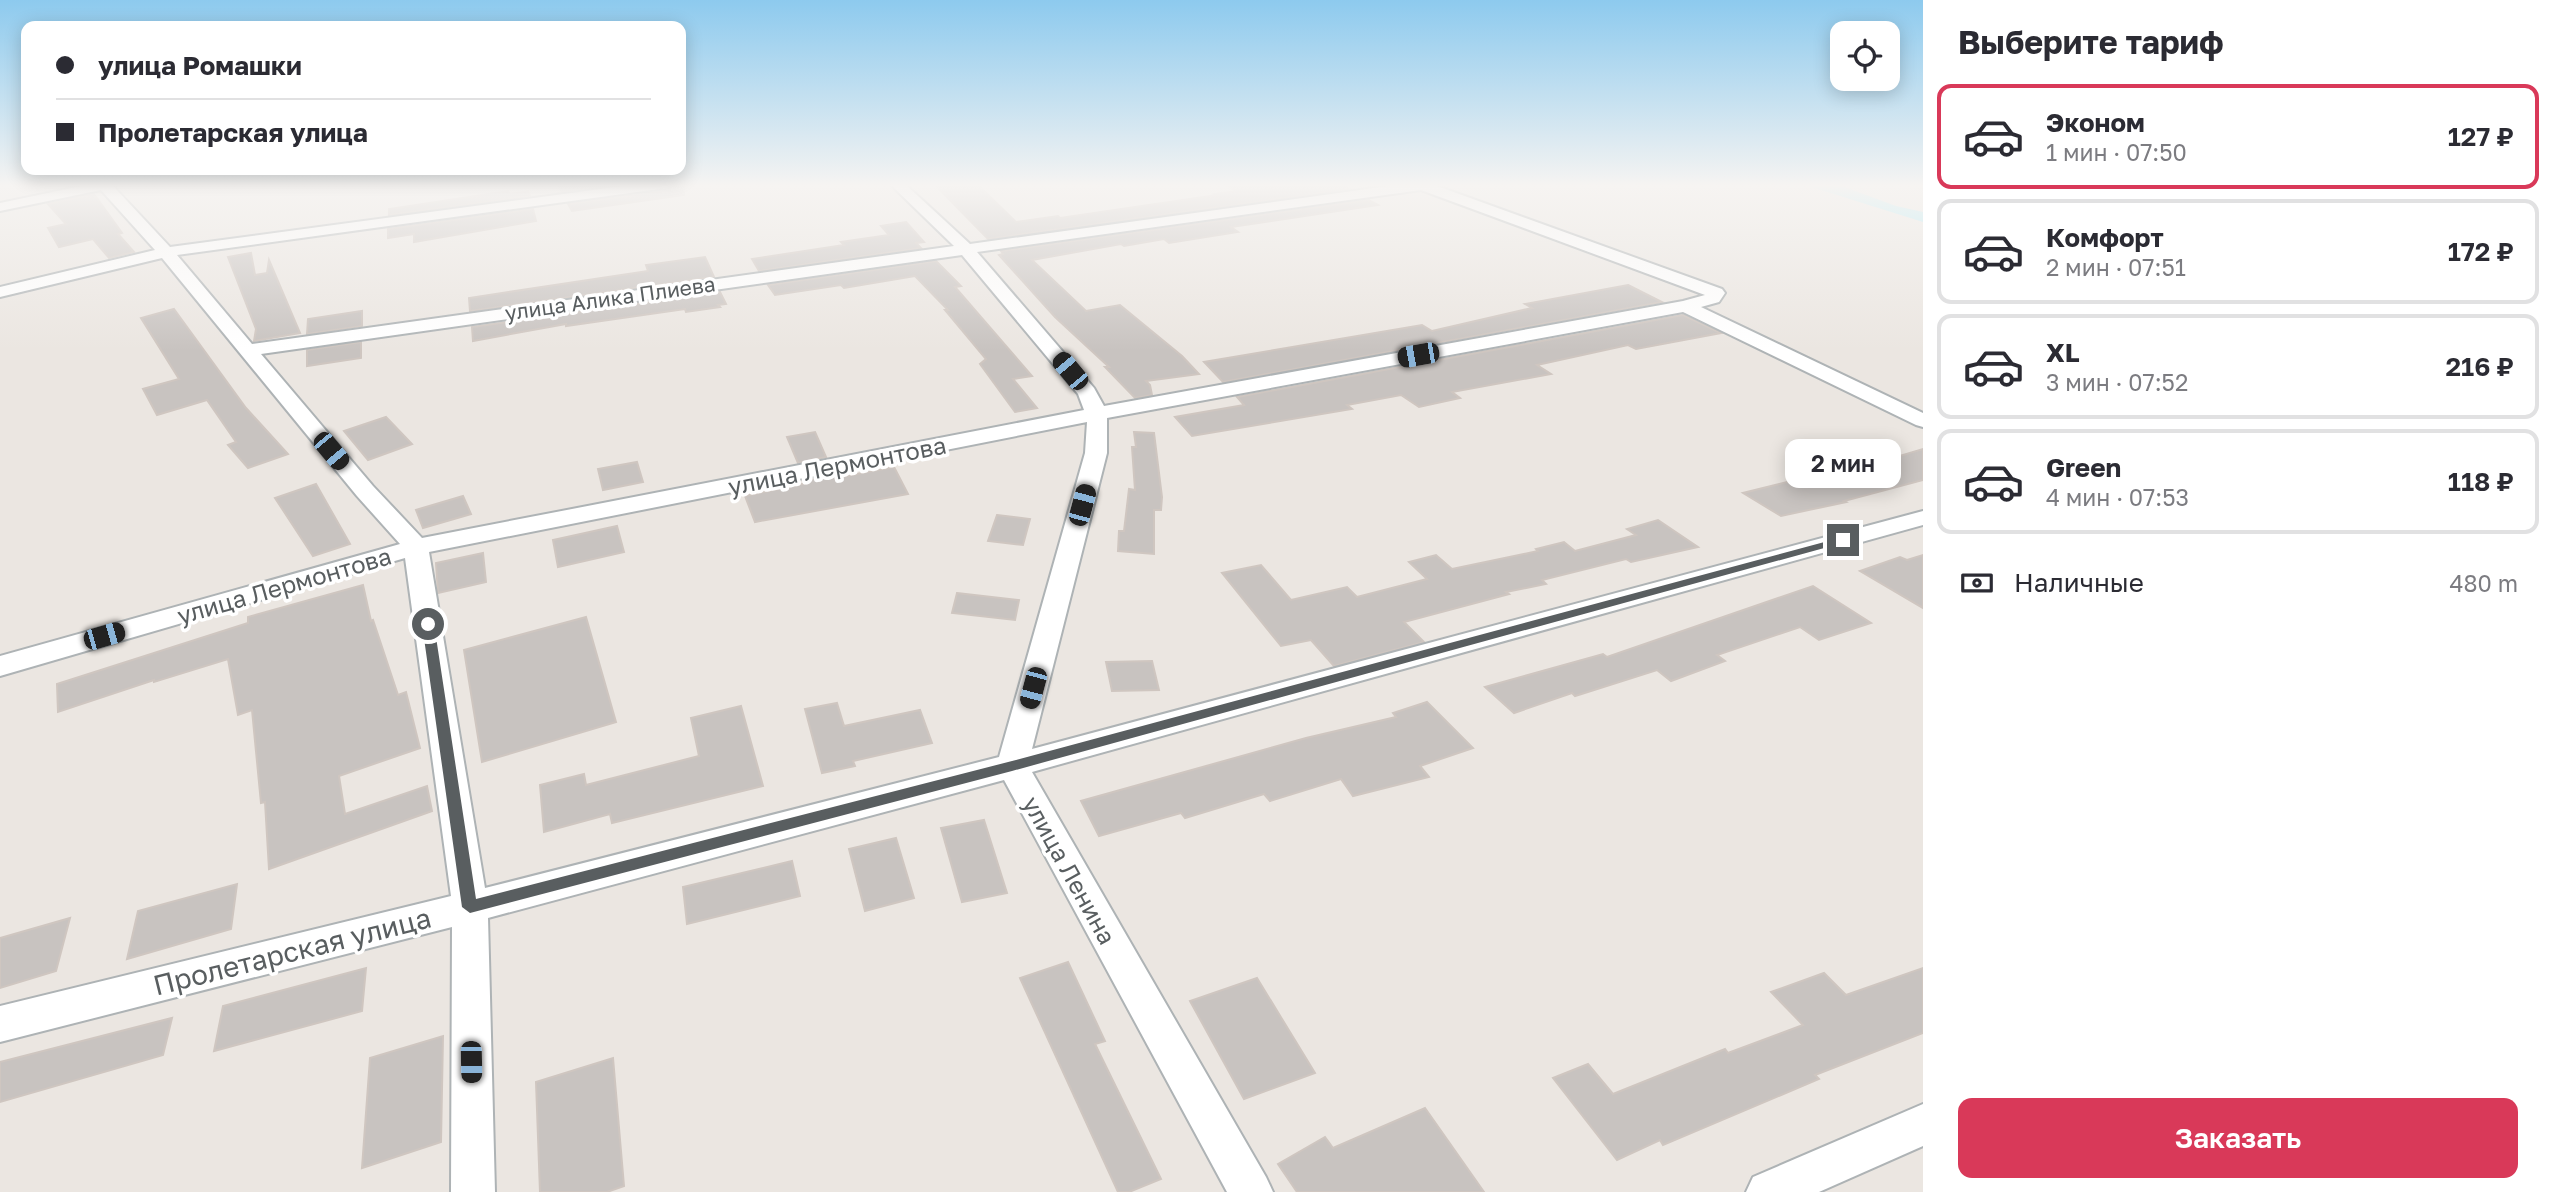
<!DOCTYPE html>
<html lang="ru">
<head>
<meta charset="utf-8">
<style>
	:root { --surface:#fff; --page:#f2f2f3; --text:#2b2b33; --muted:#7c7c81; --line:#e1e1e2; --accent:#d93959 }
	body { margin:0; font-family:"Golos Text",sans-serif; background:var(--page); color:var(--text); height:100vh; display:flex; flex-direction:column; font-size:26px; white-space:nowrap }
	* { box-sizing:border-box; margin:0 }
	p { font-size:23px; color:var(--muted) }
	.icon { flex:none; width:38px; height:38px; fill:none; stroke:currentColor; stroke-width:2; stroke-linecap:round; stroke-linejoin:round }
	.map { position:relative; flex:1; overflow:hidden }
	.details { display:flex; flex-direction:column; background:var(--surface); width:630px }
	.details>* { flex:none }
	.banner { position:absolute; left:21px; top:21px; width:665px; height:154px; border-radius:14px; box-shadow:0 4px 18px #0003; display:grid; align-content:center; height:154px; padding:0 35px; background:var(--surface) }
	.controls { position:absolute; left:1830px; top:21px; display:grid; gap:14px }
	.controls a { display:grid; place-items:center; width:70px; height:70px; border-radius:14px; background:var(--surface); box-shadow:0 4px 18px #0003; font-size:35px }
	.end { position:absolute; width:32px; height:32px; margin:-16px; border:9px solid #595e60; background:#fff; box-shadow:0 0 0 4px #fff }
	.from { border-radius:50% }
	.bubble { position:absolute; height:49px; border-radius:14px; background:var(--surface); box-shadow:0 4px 18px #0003; font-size:23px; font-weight:600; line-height:49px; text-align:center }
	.car { position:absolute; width:21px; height:42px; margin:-21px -10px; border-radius:9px; box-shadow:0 0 5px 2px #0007; background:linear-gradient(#222 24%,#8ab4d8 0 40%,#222 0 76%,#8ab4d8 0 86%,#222 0) }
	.banner b { display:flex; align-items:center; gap:24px; height:66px; font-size:26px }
	.banner b+b { border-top:2px solid var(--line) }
	.banner i { width:18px; height:18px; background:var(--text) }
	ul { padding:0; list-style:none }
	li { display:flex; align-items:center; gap:21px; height:105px; margin:0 14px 10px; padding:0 21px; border:4px solid var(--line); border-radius:14px }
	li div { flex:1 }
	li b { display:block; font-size:26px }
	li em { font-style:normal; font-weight:600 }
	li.current { border-color:var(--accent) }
	li>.icon { width:63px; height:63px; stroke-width:1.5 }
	h2 { padding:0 35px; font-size:32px; line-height:84px }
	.pay { display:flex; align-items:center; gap:18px; height:77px; padding:0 35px; font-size:26px }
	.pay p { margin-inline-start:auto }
	.action { display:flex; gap:14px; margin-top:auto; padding:14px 35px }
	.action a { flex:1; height:80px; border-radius:14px; background:var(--accent); color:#fff; font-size:28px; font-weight:600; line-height:80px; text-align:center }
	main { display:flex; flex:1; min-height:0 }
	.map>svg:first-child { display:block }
</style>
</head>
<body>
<main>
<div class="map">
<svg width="1923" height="1192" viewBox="0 0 1923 1192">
	<rect width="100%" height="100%" fill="#ebe6e1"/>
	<polygon fill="#a5eaf7" points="1802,184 1836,184 1896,206 1923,212 1923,222"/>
	<g fill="#c8c3c0" stroke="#cfc6c0" stroke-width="2">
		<polygon points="564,184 622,184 562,192 559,187 565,186"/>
		<polygon points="675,184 683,184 684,195 572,211 568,204 666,191"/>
		<polygon points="934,184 977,184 1016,222 1058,216 1060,218 1217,195 1215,194 1236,191 1230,187 1256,184 1341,184 1350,189 988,239"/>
		<polygon points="508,191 510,194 528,191 530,196 389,215 389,209"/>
		<polygon points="94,194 122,233 118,234 134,252 109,258 93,239 59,247 48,228 66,224 48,204"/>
		<polygon points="1369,200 1378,205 1231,227 1238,232 1169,243 1164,239 1124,246 1121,244 1032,260 1086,311 1120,305 1182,356 1199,374 1146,381 1150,385 1152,395 1135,398 1105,367 1109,367 1055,317 999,255 1003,254 1001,251"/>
		<polygon points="533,209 536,221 414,242 414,234 388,238 388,229"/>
		<polygon points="906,222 924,242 916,243 921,248 759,271 752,259 844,245 841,242 889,235 881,226"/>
		<polygon points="251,253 255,275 267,273 269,260 300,333 254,341 256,329 228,257"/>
		<polygon points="705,257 714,277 470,311 469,298 648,271 646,265"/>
		<polygon points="936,261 961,286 955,287 1032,376 1013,379 1037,408 1015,412 980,364 986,359 945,310 948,310 915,276 844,288 841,285 775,295 768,285"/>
		<polygon points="1628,285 1662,302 1223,382 1204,362 1422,325 1432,331 1532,308 1525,304"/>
		<polygon points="720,292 726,304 718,305 720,307 686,312 685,309 566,326 566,324 473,341 472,327"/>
		<polygon points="174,309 246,408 288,454 248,468 228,445 236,442 207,400 157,415 143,389 179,379 141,318"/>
		<polygon points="362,311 362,326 307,334 308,319"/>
		<polygon points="1683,315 1721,333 1636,349 1628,345 1537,365 1551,374 1452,392 1460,398 1419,407 1401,395 1347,405 1352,409 1192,436 1175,417 1244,405 1237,397"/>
		<polygon points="361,342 361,358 307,366 307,350"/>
		<polygon points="386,417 412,444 368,460 344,431"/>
		<polygon points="815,432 826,457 798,463 787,437"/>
		<polygon points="1134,432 1154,433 1162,497 1161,510 1154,510 1154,554 1118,551 1119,531 1124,531 1129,489 1135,490 1132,447 1136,447"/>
		<polygon points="1870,446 1893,458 1923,449 1923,480 1844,501 1846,502 1781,516 1743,493 1852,466 1832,455"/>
		<polygon points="637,462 643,482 603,490 598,469"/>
		<polygon points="894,467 908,494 755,522 745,496 807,483 805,480 834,475 835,478"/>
		<polygon points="316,484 350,544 313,556 275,498"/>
		<polygon points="463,496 471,514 423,528 416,510"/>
		<polygon points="997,515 1030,519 1023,545 988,541"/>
		<polygon points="1658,520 1698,547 1631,562 1626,559 1542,580 1546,584 1506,592 1509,594 1404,622 1424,642 1334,666 1311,640 1281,646 1222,573 1261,565 1291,600 1347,587 1357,597 1427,579 1409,562 1436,555 1452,569 1538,551 1536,549 1564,542 1575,551 1636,535 1627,529"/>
		<polygon points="617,526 624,552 558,567 553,540"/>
		<polygon points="483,553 486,582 438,593 436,563"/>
		<polygon points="1923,555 1923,608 1860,571 1900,557 1907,560"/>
		<polygon points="363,585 371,621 373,620 398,695 406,692 420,748 339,776 345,814 427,786 432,811 269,869 265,802 261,803 252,710 238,715 228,659 154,682 154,680 58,712 57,684 248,623 248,617"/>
		<polygon points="1813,586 1871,623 1819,640 1800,627 1717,655 1725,661 1671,681 1657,670 1575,696 1572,693 1514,713 1485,687 1603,654 1607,657"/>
		<polygon points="957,593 1019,600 1015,620 952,613"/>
		<polygon points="586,617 616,722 482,762 464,650"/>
		<polygon points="1152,661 1159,690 1112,691 1106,662"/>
		<polygon points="1427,702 1473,748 1420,766 1429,777 1353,796 1341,779 1270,801 1264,794 1185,818 1181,813 1099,836 1081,801 1306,738 1396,717 1393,713"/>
		<polygon points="837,703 844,726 920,710 932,743 853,761 855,766 822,773 805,709"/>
		<polygon points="741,706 763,786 612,823 610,814 544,832 540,785 584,774 586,785 699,756 691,718"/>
		<polygon points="984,820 1007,893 962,902 941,828"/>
		<polygon points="896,838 914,898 865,911 849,849"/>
		<polygon points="792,861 800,896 687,924 683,887"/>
		<polygon points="237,884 231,929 127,959 138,911"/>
		<polygon points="70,918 56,971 0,988 0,938"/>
		<polygon points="1068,962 1105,1041 1095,1044 1161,1179 1129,1192 1118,1192 1020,978"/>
		<polygon points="366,968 362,1011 214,1051 223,1006"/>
		<polygon points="1923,968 1923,1033 1815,1075 1819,1079 1663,1145 1660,1140 1617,1160 1553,1078 1588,1064 1613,1094 1725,1049 1728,1053 1803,1025 1771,992 1824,973 1846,995"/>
		<polygon points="1257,978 1315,1073 1244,1099 1190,1001"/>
		<polygon points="172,1018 163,1055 0,1102 0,1062"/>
		<polygon points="443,1036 441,1142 362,1168 370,1058"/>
		<polygon points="613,1058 624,1186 607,1192 540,1192 536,1082"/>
		<polygon points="1425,1108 1484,1192 1297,1192 1278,1164 1325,1137 1333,1148"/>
	</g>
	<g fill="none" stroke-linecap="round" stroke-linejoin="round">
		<defs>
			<g id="minor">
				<path d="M91,184H116L114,187L170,247L638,184H673L666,188L177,255L252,344L954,246L890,184H905L970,244L1403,184H1438L1437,186L1722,289L1725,293L1719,302L1701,307L1923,413V427L1916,425L1683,312L1107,418V453L1032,749L1923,511V525L1032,772L1266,1177L1273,1192H1227L1004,780L488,918L495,1192H451L452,927L0,1042V1006L451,896L405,558L0,676V656L400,544L357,496L162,258L0,297V287L155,250L101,190L0,211V203ZM1421,190L1705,295L1683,301L1104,406L1094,388L977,252ZM962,255L1078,394L1084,410L422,538L373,486L261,354ZM1087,422L1085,453L999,757L485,888L429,552Z"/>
				<polygon points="1923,1104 1923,1146 1819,1192 1746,1192 1753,1177"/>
			</g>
		</defs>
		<use href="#minor" stroke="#aeb3b5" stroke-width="4"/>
		<use href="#minor" fill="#fff" fill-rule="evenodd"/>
	</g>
	<linearGradient id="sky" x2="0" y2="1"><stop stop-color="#8dcaee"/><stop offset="0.53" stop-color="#f6f4f2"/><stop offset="1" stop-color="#f6f4f2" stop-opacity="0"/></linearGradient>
	<rect width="1923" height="350" fill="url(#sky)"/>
	<polygon fill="#595e60" points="1843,537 1848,540 1846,542 1012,771 470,913 462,907 422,624 428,620 434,624 476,899 1012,761"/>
	<g text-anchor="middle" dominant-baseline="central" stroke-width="7" stroke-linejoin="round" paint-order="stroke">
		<g font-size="21" fill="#595e60" stroke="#fff">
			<text transform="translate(610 298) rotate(-8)">улица Алика Плиева</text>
		</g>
		<g font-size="24" fill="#595e60" stroke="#fff">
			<text transform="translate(837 465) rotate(-11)">улица Лермонтова</text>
			<text transform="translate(284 585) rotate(-16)">улица Лермонтова</text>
			<text transform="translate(1070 870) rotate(61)">улица Ленина</text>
		</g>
		<g font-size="28" fill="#595e60" stroke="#fff">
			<text transform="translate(292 951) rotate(-14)">Пролетарская улица</text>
		</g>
	</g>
</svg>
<div class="controls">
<a><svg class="icon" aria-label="locate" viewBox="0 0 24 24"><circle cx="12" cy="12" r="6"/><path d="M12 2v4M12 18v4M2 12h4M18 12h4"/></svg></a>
</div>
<i class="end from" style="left:428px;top:624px"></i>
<i class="end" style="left:1843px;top:540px"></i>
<div class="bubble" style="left:1785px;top:439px;width:116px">2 мин</div>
<i class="car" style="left:1418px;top:355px;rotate:260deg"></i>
<i class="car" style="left:1070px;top:371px;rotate:320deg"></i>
<i class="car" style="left:331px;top:451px;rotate:140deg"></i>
<i class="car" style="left:1082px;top:505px;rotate:15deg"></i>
<i class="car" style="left:104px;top:636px;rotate:74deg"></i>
<i class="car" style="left:1033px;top:688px;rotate:195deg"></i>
<i class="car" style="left:471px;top:1062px;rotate:179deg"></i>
<div class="banner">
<b><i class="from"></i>улица Ромашки</b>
<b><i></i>Пролетарская улица</b>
</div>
</div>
<section class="details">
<h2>Выберите тариф</h2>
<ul>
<li class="current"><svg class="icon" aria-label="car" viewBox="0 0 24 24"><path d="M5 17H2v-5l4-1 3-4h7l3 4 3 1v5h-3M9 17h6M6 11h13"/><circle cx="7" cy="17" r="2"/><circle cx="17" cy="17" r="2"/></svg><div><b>Эконом</b><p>1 мин · 07:50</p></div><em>127 ₽</em></li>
<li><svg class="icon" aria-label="car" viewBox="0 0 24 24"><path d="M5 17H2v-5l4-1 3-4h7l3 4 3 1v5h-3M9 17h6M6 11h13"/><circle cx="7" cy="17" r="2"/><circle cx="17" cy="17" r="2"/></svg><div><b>Комфорт</b><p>2 мин · 07:51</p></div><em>172 ₽</em></li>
<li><svg class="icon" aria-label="car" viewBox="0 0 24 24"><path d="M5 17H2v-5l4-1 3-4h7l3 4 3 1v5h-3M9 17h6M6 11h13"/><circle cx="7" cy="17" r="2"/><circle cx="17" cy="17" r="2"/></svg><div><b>XL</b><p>3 мин · 07:52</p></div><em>216 ₽</em></li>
<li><svg class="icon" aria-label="car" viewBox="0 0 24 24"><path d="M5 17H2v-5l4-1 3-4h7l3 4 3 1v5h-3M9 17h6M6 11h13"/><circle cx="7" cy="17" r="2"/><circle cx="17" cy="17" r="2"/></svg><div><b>Green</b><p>4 мин · 07:53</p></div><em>118 ₽</em></li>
</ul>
<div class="pay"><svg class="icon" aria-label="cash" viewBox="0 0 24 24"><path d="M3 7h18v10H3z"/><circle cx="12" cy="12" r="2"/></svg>Наличные<p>480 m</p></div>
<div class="action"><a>Заказать</a></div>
</section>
</main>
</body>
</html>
